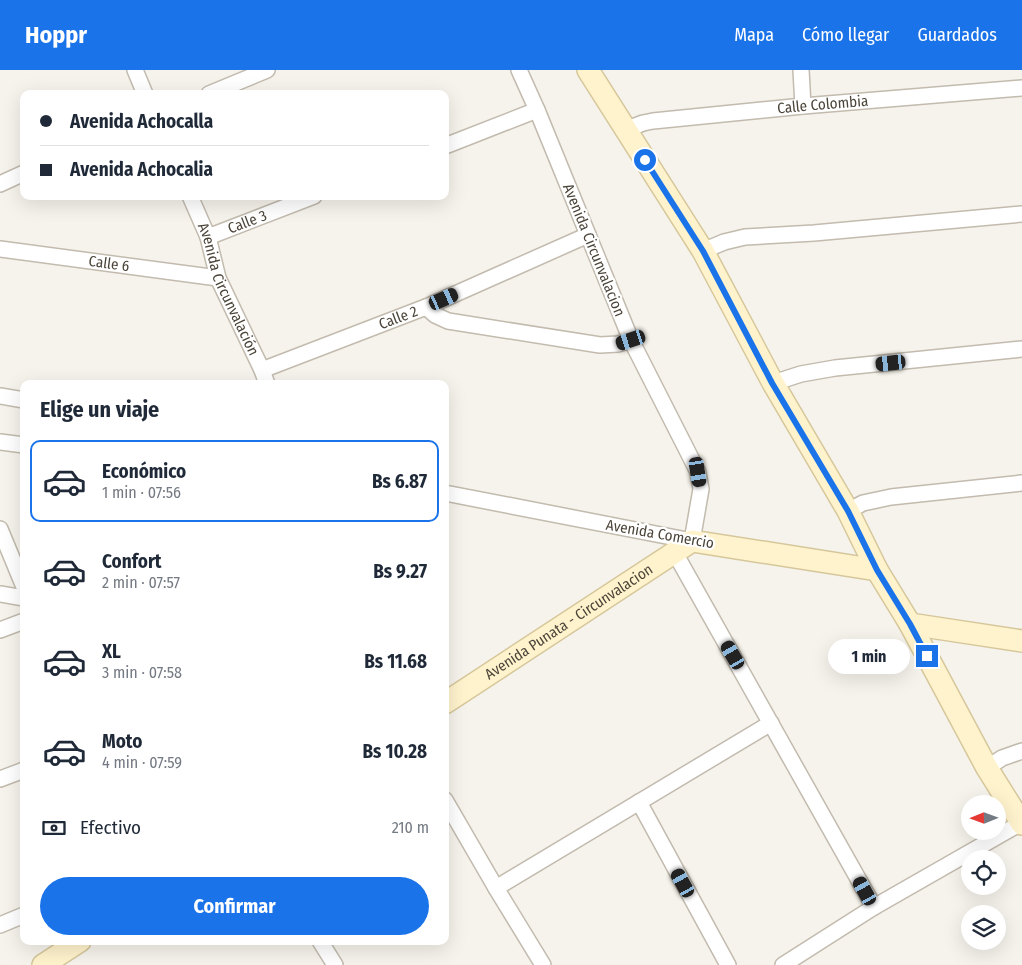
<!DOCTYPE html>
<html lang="es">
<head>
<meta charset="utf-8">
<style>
	:root { --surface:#fff; --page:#f2f2f3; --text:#1f2937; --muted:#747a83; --line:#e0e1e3; --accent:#1a73e8 }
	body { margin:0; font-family:"Fira Sans Condensed",sans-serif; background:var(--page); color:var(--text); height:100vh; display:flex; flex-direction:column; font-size:19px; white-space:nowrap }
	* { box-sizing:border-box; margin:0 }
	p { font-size:16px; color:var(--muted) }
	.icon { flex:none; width:28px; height:28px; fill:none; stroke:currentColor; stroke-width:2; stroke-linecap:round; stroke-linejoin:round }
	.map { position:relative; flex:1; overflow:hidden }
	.details { position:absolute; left:20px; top:310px; width:429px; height:565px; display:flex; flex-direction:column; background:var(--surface); border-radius:10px; box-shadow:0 5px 20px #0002 }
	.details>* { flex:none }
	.hud { position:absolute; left:20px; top:20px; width:429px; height:110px; border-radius:10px; box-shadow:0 5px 20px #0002; display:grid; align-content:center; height:110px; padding:0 20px; background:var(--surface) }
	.needle { width:32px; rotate:269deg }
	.buttons { position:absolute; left:961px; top:725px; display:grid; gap:10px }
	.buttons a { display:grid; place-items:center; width:45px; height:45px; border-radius:50%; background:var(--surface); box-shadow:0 5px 20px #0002; font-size:25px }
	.end { position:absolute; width:22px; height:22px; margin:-11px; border:6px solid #1a73e8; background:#fff; box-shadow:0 0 0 2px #fff }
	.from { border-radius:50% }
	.bubble { position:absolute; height:35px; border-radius:18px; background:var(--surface); box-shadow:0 5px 20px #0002; font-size:16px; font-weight:700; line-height:35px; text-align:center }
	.car { position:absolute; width:15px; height:30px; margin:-15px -8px; border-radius:6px; box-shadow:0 0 4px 1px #0007; background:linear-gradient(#222 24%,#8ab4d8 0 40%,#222 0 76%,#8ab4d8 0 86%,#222 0) }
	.hud b { display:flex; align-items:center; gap:18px; height:48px; font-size:19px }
	.hud b+b { border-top:1px solid var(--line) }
	.hud i { width:12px; height:12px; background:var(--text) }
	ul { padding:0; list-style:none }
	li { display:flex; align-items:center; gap:15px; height:82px; margin:0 10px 8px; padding:0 10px; border:2px solid transparent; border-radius:10px }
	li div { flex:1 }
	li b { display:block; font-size:19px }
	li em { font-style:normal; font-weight:700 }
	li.active { border-color:var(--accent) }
	li>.icon { width:45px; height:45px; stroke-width:1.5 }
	h2 { padding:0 20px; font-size:22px; line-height:60px }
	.pay { display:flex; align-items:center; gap:12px; height:55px; padding:0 20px; font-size:19px }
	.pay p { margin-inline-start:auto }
	.primary-button { display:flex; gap:10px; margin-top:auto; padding:10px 20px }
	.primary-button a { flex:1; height:58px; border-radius:30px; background:var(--accent); color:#fff; font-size:20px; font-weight:700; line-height:58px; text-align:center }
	header { display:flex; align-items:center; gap:30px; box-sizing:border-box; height:70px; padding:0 25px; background:var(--accent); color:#fff }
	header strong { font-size:24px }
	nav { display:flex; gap:28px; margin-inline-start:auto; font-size:18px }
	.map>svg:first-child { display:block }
</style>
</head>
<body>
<header>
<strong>Hoppr</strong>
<nav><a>Mapa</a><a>Cómo llegar</a><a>Guardados</a></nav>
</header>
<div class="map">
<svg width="1022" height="895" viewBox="0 0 1022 895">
	<rect width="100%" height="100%" fill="#f6f3ec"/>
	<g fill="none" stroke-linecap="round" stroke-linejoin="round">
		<defs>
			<g id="street">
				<polyline points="135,0 145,24"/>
				<polyline points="801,0 803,36"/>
				<polyline points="209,24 267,0"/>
				<path id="s1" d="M625,60L643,53L653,51L803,36L1022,18"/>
				<polyline points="445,76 537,40"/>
				<polyline points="0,114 24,103"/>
				<path id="s2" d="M190,126L208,167L218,208L262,300L267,314"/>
				<path id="s3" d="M208,167L314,126"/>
				<path id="s4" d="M0,179L218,208"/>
				<polyline points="703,181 724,172 745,167 814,163 1022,144"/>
				<polyline points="426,237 435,245 448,251 600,275 618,274 631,270"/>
				<path id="s5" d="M262,300L426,237L588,165"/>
				<polyline points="773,313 801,304 835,298 1022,279"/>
				<polyline points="0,326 24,330"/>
				<polyline points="0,372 24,375"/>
				<polyline points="445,423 692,471 701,419 698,402 631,270 537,40 519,0"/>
				<polyline points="848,441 863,433 891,427 1022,413"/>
				<polyline points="0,459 24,517"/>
				<polyline points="675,483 874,837"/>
				<polyline points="0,524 24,528"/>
				<polyline points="0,560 24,551"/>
				<polyline points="987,698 1002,688 1022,681"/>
				<polyline points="0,709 24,700"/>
				<polyline points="445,730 496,818 543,895"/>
				<polyline points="639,732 728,895"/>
				<polyline points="496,818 771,653"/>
				<polyline points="0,855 24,845"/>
				<polyline points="320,871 335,895"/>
				<polyline points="783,895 874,837 1021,753"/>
			</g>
			<g id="secondary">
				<polyline points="588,0 703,181 773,313 848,441 877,500 910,554 987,698 1022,754"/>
				<polyline points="910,554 1022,571"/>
				<path id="s6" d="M445,633L692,471L877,500"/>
				<polyline points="43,895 80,871"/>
			</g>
		</defs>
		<use href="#street" stroke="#c2bbae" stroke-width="18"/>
		<use href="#secondary" stroke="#d6c79b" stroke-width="24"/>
		<use href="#street" stroke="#fff" stroke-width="15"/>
		<use href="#secondary" stroke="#fff3cd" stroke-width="21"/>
	</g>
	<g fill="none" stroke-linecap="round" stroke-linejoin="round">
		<polyline stroke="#1a73e8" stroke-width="6" points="645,90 703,181 772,313 848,441 877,500 910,554 927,586"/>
	</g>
	<g text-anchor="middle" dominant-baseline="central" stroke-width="4.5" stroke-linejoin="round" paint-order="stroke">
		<g font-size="15" fill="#4b4439" stroke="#fff">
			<text stroke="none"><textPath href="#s1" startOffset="200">Calle Colombia</textPath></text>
			<text stroke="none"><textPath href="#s3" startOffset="42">Calle 3</textPath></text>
			<text transform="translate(594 180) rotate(68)">Avenida Circunvalacion</text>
			<text stroke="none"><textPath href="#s4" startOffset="110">Calle 6</textPath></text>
			<text stroke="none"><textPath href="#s2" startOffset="101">Avenida Circunvalación</textPath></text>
			<text stroke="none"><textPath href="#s5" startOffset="146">Calle 2</textPath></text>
			<text transform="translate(660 464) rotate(10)">Avenida Comercio</text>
			<text stroke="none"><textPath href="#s6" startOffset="148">Avenida Punata - Circunvalacion</textPath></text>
		</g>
	</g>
</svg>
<div class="buttons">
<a><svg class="needle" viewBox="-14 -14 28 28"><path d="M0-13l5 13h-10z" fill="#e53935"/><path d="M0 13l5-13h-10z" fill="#747a83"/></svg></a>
<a><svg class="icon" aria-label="locate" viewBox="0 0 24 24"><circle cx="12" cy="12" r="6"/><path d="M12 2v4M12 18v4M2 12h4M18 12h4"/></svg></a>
<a><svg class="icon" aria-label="layers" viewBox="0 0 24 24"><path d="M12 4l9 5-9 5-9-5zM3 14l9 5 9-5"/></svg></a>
</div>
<i class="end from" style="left:645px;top:90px"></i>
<i class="end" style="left:927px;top:586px"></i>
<div class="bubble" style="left:828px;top:569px;width:82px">1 min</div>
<i class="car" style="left:444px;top:229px;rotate:66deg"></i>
<i class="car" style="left:631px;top:270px;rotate:252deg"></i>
<i class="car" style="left:891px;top:293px;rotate:264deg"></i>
<i class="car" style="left:698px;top:402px;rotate:171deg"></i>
<i class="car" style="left:733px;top:585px;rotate:330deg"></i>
<i class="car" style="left:683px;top:813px;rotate:331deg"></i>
<i class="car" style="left:865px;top:821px;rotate:331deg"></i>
<div class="hud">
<b><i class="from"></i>Avenida Achocalla</b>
<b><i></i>Avenida Achocalia</b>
</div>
<section class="details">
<h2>Elige un viaje</h2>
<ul>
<li class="active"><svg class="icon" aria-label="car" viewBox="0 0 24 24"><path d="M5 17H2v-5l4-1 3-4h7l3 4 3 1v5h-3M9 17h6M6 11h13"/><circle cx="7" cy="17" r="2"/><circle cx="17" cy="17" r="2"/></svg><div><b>Económico</b><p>1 min · 07:56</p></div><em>Bs 6.87</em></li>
<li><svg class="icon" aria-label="car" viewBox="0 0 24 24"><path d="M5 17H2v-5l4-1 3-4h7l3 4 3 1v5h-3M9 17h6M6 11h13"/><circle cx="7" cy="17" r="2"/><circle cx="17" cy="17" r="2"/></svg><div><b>Confort</b><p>2 min · 07:57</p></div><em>Bs 9.27</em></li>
<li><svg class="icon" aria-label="car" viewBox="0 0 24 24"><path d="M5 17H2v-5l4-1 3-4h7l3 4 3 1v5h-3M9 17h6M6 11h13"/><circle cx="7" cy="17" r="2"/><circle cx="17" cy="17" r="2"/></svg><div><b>XL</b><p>3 min · 07:58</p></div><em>Bs 11.68</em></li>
<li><svg class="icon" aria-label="car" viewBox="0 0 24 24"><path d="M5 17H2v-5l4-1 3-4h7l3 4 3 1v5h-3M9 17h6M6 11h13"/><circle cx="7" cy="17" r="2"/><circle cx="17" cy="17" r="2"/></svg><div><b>Moto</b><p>4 min · 07:59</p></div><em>Bs 10.28</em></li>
</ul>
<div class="pay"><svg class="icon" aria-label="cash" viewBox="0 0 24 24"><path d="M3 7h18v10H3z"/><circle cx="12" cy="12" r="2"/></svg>Efectivo<p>210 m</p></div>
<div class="primary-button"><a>Confirmar</a></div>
</section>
</div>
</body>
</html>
